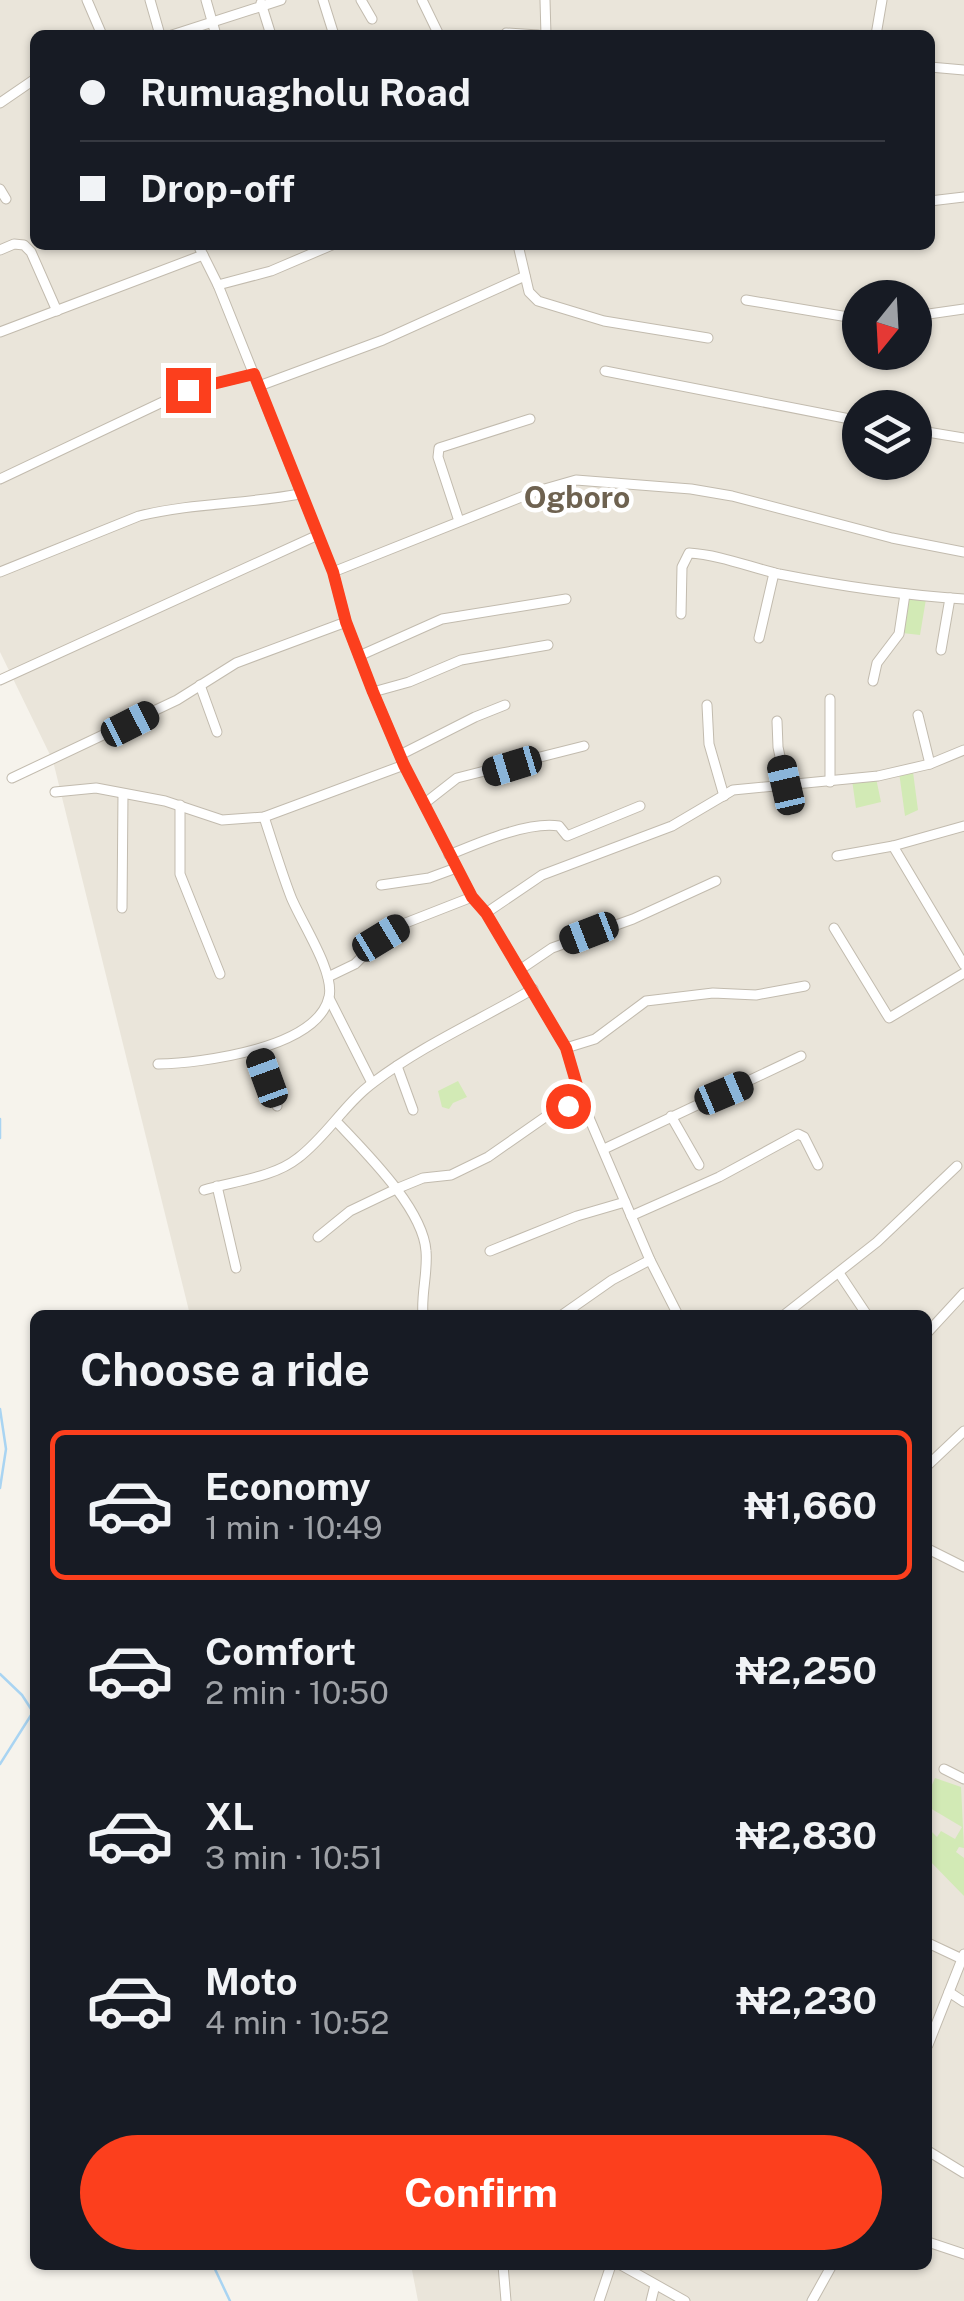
<!DOCTYPE html>
<html lang="en">
<head>
<meta charset="utf-8">
<style>
	:root { --surface:#171b24; --page:#242831; --text:#f1f3f6; --muted:#9ea1a6; --line:#363941; --accent:#fc3f1d }
	body { margin:0; font-family:"Public Sans",sans-serif; background:var(--page); color:var(--text); height:100vh; display:flex; flex-direction:column; font-size:38px; white-space:nowrap }
	* { box-sizing:border-box; margin:0 }
	p { font-size:32px; color:var(--muted) }
	.icon { flex:none; width:55px; height:55px; fill:none; stroke:currentColor; stroke-width:2; stroke-linecap:round; stroke-linejoin:round }
	.map { position:relative; flex:1; overflow:hidden }
	.details { position:absolute; left:30px; top:1310px; width:902px; height:960px; display:flex; flex-direction:column; background:var(--surface); border-radius:15px; box-shadow:0 2px 8px #0004 }
	.details>* { flex:none }
	.guide { position:absolute; left:30px; top:30px; width:905px; height:220px; border-radius:15px; box-shadow:0 2px 8px #0004; display:grid; align-content:center; height:220px; padding:0 50px; background:var(--surface) }
	.needle { width:65px; rotate:198deg }
	.buttons { position:absolute; left:842px; top:280px; display:grid; gap:20px }
	.buttons a { display:grid; place-items:center; width:90px; height:90px; border-radius:50%; background:var(--surface); box-shadow:0 2px 8px #0004; font-size:50px }
	.end { position:absolute; width:45px; height:45px; margin:-22px; border:12px solid #fc3f1d; background:#fff; box-shadow:0 0 0 5px #fff }
	.from { border-radius:50% }
	.car { position:absolute; width:30px; height:60px; margin:-30px -15px; border-radius:12px; box-shadow:0 0 8px 2px #0007; background:linear-gradient(#222 24%,#8ab4d8 0 40%,#222 0 76%,#8ab4d8 0 86%,#222 0) }
	.guide b { display:flex; align-items:center; gap:35px; height:95px; font-size:38px }
	.guide b+b { border-top:2px solid var(--line) }
	.guide i { width:25px; height:25px; background:var(--text) }
	ul { padding:0; list-style:none }
	li { display:flex; align-items:center; gap:30px; height:150px; margin:0 20px 15px; padding:0 30px; border:5px solid transparent; border-radius:15px }
	li div { flex:1 }
	li b { display:block; font-size:38px }
	li em { font-style:normal; font-weight:700 }
	li.selected { border-color:var(--accent) }
	li>.icon { width:90px; height:90px; stroke-width:1.5 }
	h2 { padding:0 50px; font-size:45px; line-height:120px }
	.button { display:flex; gap:20px; margin-top:auto; padding:20px 50px }
	.button a { flex:1; height:115px; border-radius:60px; background:var(--accent); color:#fff; font-size:40px; font-weight:700; line-height:115px; text-align:center }
	.map>svg:first-child { display:block }
</style>
</head>
<body>
<div class="map">
<svg width="964" height="2301" viewBox="0 0 964 2301">
	<rect width="100%" height="100%" fill="#f6f3ec"/>
	<path fill="#eae5da" fill-rule="evenodd" d="M0,0H964V2301H418L411,2265H928V1315H190L53,761L0,652ZM35,35H930V245H35ZM860,298H915V352H860ZM860,408H915V462H860Z"/>
	<g fill="#d2eab5">
		<polygon points="909,598 926,599 920,635 902,633"/>
		<polygon points="899,772 913,772 918,810 905,816"/>
		<polygon points="876,778 881,802 856,808 852,780"/>
		<polygon points="458,1081 467,1097 453,1103 449,1109 442,1107 438,1091"/>
		<polygon points="935,1778 961,1787 964,1848 959,1847 956,1852 964,1858 964,1896 928,1859 928,1828 937,1837 941,1831 955,1839 962,1827 930,1808 932,1802 928,1794"/>
	</g>
	<g fill="none" stroke-linecap="round" stroke-linejoin="round">
		<g stroke="#a9d4f2" stroke-width="2.5">
			<polyline points="0,1119 0,1138"/>
			<polyline points="0,1409 6,1449 0,1488"/>
			<polyline points="0,1674 22,1695 33,1712 0,1764"/>
			<polyline points="213,2265 230,2301"/>
		</g>
		<defs>
			<g id="minor">
				<polyline points="87,0 102,35"/>
				<polyline points="150,0 160,35"/>
				<polyline points="206,0 216,35"/>
				<polyline points="323,0 334,35"/>
				<polyline points="361,0 372,19"/>
				<polyline points="422,0 439,35"/>
				<polyline points="545,0 546,35"/>
				<polyline points="261,3 271,35"/>
				<polyline points="506,33 538,35"/>
				<polyline points="172,35 281,0"/>
				<polyline points="876,35 882,0"/>
				<polyline points="930,67 964,70"/>
				<polyline points="0,103 35,79"/>
				<polyline points="0,189 6,199"/>
				<polyline points="930,201 964,197"/>
				<polyline points="198,245 218,285 333,572 346,622 373,692 404,765 472,897 486,913 566,1048 581,1099 650,1260 678,1315"/>
				<polyline points="518,245 529,292 538,301 604,321 708,338"/>
				<polyline points="0,250 14,244 24,245 31,252 57,311"/>
				<polyline points="218,285 271,271 332,245"/>
				<polyline points="746,300 860,319"/>
				<polyline points="915,316 964,309"/>
				<polyline points="0,332 203,255"/>
				<polyline points="605,371 860,421"/>
				<polyline points="259,386 383,340 525,276"/>
				<polyline points="915,430 964,438"/>
				<polyline points="0,479 188,390 254,374"/>
				<polyline points="459,521 438,457 439,448 530,419"/>
				<path d="M0,572L139,516C192,503 247,504 300,494"/>
				<polyline points="333,572 534,492 576,480 691,489 732,496 892,538 964,552"/>
				<path d="M681,614L682,567L689,553C721,555 749,567 779,574C840,586 902,595 964,599"/>
				<polyline points="759,638 774,573"/>
				<polyline points="941,650 950,598"/>
				<polyline points="359,656 442,619 566,599"/>
				<polyline points="0,680 318,535"/>
				<polyline points="873,681 877,663 899,634 905,594"/>
				<polyline points="200,685 217,732"/>
				<polyline points="373,692 409,682 461,660 548,645"/>
				<polyline points="830,699 830,782"/>
				<polyline points="707,705 709,744 724,796"/>
				<polyline points="918,715 930,764"/>
				<polyline points="777,721 778,747 786,785"/>
				<polyline points="400,755 475,717 505,705"/>
				<polyline points="12,778 177,700 236,663 346,622"/>
				<polyline points="55,792 96,788 165,801 222,820 264,817 404,765"/>
				<polyline points="425,803 457,778 584,746"/>
				<polyline points="180,805 180,874 220,974"/>
				<polyline points="893,846 964,965"/>
				<path d="M449,855C478,843 528,821 559,826L567,836L640,806"/>
				<polyline points="837,856 893,846 964,826"/>
				<polyline points="381,885 429,878 456,868"/>
				<polyline points="122,908 123,794"/>
				<polyline points="486,913 542,875 672,826 733,790 878,776 930,764 964,750"/>
				<polyline points="834,928 889,1018 964,973"/>
				<polyline points="521,969 552,948 633,919 716,881"/>
				<polyline points="328,977 355,964 381,938 403,924 472,897"/>
				<polyline points="329,998 372,1083"/>
				<polyline points="566,1048 595,1039 646,1001 713,993 756,995 805,986"/>
				<polyline points="257,1051 277,1106"/>
				<path d="M158,1064C201,1063 317,1049 329,997C335,972 301,922 291,897C281,871 273,844 264,817"/>
				<polyline points="397,1066 413,1110"/>
				<polyline points="671,1116 699,1165"/>
				<path d="M336,1121C364,1151 423,1208 426,1251C428,1272 421,1294 423,1315"/>
				<polyline points="604,1149 801,1056"/>
				<polyline points="217,1186 236,1268"/>
				<path d="M204,1190C233,1181 273,1178 298,1158C327,1136 345,1103 374,1082C423,1045 480,1020 533,989"/>
				<polyline points="631,1216 719,1177 798,1134 804,1137 818,1165"/>
				<polyline points="318,1237 350,1211 396,1189 423,1178 451,1175 488,1157 551,1113 581,1099"/>
				<polyline points="490,1251 577,1216 625,1202"/>
				<polyline points="839,1273 867,1315"/>
				<polyline points="562,1315 612,1280 650,1260"/>
				<polyline points="784,1315 877,1242 957,1166"/>
				<polyline points="928,1332 964,1293"/>
				<polyline points="928,1465 964,1431"/>
				<polyline points="928,1549 964,1567"/>
				<polyline points="944,1769 964,1779"/>
				<polyline points="928,1943 962,1959"/>
				<polyline points="949,1992 964,2002"/>
				<polyline points="928,2045 964,1954"/>
				<polyline points="928,2151 964,2173"/>
				<polyline points="928,2242 964,2254"/>
				<polyline points="503,2265 506,2301"/>
				<polyline points="621,2265 685,2301"/>
				<polyline points="599,2301 611,2265"/>
				<polyline points="651,2301 655,2285"/>
				<polyline points="812,2301 832,2265"/>
			</g>
		</defs>
		<use href="#minor" stroke="#c2bbae" stroke-width="11"/>
		<use href="#minor" stroke="#fff" stroke-width="9"/>
	</g>
	<g fill="none" stroke-linecap="round" stroke-linejoin="round">
		<polyline stroke="#fc3f1d" stroke-width="12" points="188,390 254,374 333,572 346,622 373,692 404,765 472,897 486,913 566,1048 581,1099 568,1106"/>
	</g>
	<g text-anchor="middle" dominant-baseline="central" stroke-width="9" stroke-linejoin="round" paint-order="stroke">
		<g font-size="30" font-weight="bold" fill="#6e6250" stroke="#fff">
			<text x="577" y="497">Ogboro</text>
		</g>
	</g>
</svg>
<div class="buttons">
<a><svg class="needle" viewBox="-14 -14 28 28"><path d="M0-13l5 13h-10z" fill="#e53935"/><path d="M0 13l5-13h-10z" fill="#9ea1a6"/></svg></a>
<a><svg class="icon" aria-label="layers" viewBox="0 0 24 24"><path d="M12 4l9 5-9 5-9-5zM3 14l9 5 9-5"/></svg></a>
</div>
<i class="end from" style="left:568px;top:1106px"></i>
<i class="end" style="left:188px;top:390px"></i>
<i class="car" style="left:130px;top:724px;rotate:63deg"></i>
<i class="car" style="left:512px;top:766px;rotate:253deg"></i>
<i class="car" style="left:786px;top:785px;rotate:347deg"></i>
<i class="car" style="left:589px;top:933px;rotate:249deg"></i>
<i class="car" style="left:381px;top:938px;rotate:59deg"></i>
<i class="car" style="left:267px;top:1078px;rotate:340deg"></i>
<i class="car" style="left:724px;top:1093px;rotate:67deg"></i>
<div class="guide">
<b><i class="from"></i>Rumuagholu Road</b>
<b><i></i>Drop-off</b>
</div>
<section class="details">
<h2>Choose a ride</h2>
<ul>
<li class="selected"><svg class="icon" aria-label="car" viewBox="0 0 24 24"><path d="M5 17H2v-5l4-1 3-4h7l3 4 3 1v5h-3M9 17h6M6 11h13"/><circle cx="7" cy="17" r="2"/><circle cx="17" cy="17" r="2"/></svg><div><b>Economy</b><p>1 min · 10:49</p></div><em>₦1,660</em></li>
<li><svg class="icon" aria-label="car" viewBox="0 0 24 24"><path d="M5 17H2v-5l4-1 3-4h7l3 4 3 1v5h-3M9 17h6M6 11h13"/><circle cx="7" cy="17" r="2"/><circle cx="17" cy="17" r="2"/></svg><div><b>Comfort</b><p>2 min · 10:50</p></div><em>₦2,250</em></li>
<li><svg class="icon" aria-label="car" viewBox="0 0 24 24"><path d="M5 17H2v-5l4-1 3-4h7l3 4 3 1v5h-3M9 17h6M6 11h13"/><circle cx="7" cy="17" r="2"/><circle cx="17" cy="17" r="2"/></svg><div><b>XL</b><p>3 min · 10:51</p></div><em>₦2,830</em></li>
<li><svg class="icon" aria-label="car" viewBox="0 0 24 24"><path d="M5 17H2v-5l4-1 3-4h7l3 4 3 1v5h-3M9 17h6M6 11h13"/><circle cx="7" cy="17" r="2"/><circle cx="17" cy="17" r="2"/></svg><div><b>Moto</b><p>4 min · 10:52</p></div><em>₦2,230</em></li>
</ul>
<div class="button"><a>Confirm</a></div>
</section>
</div>
</body>
</html>
